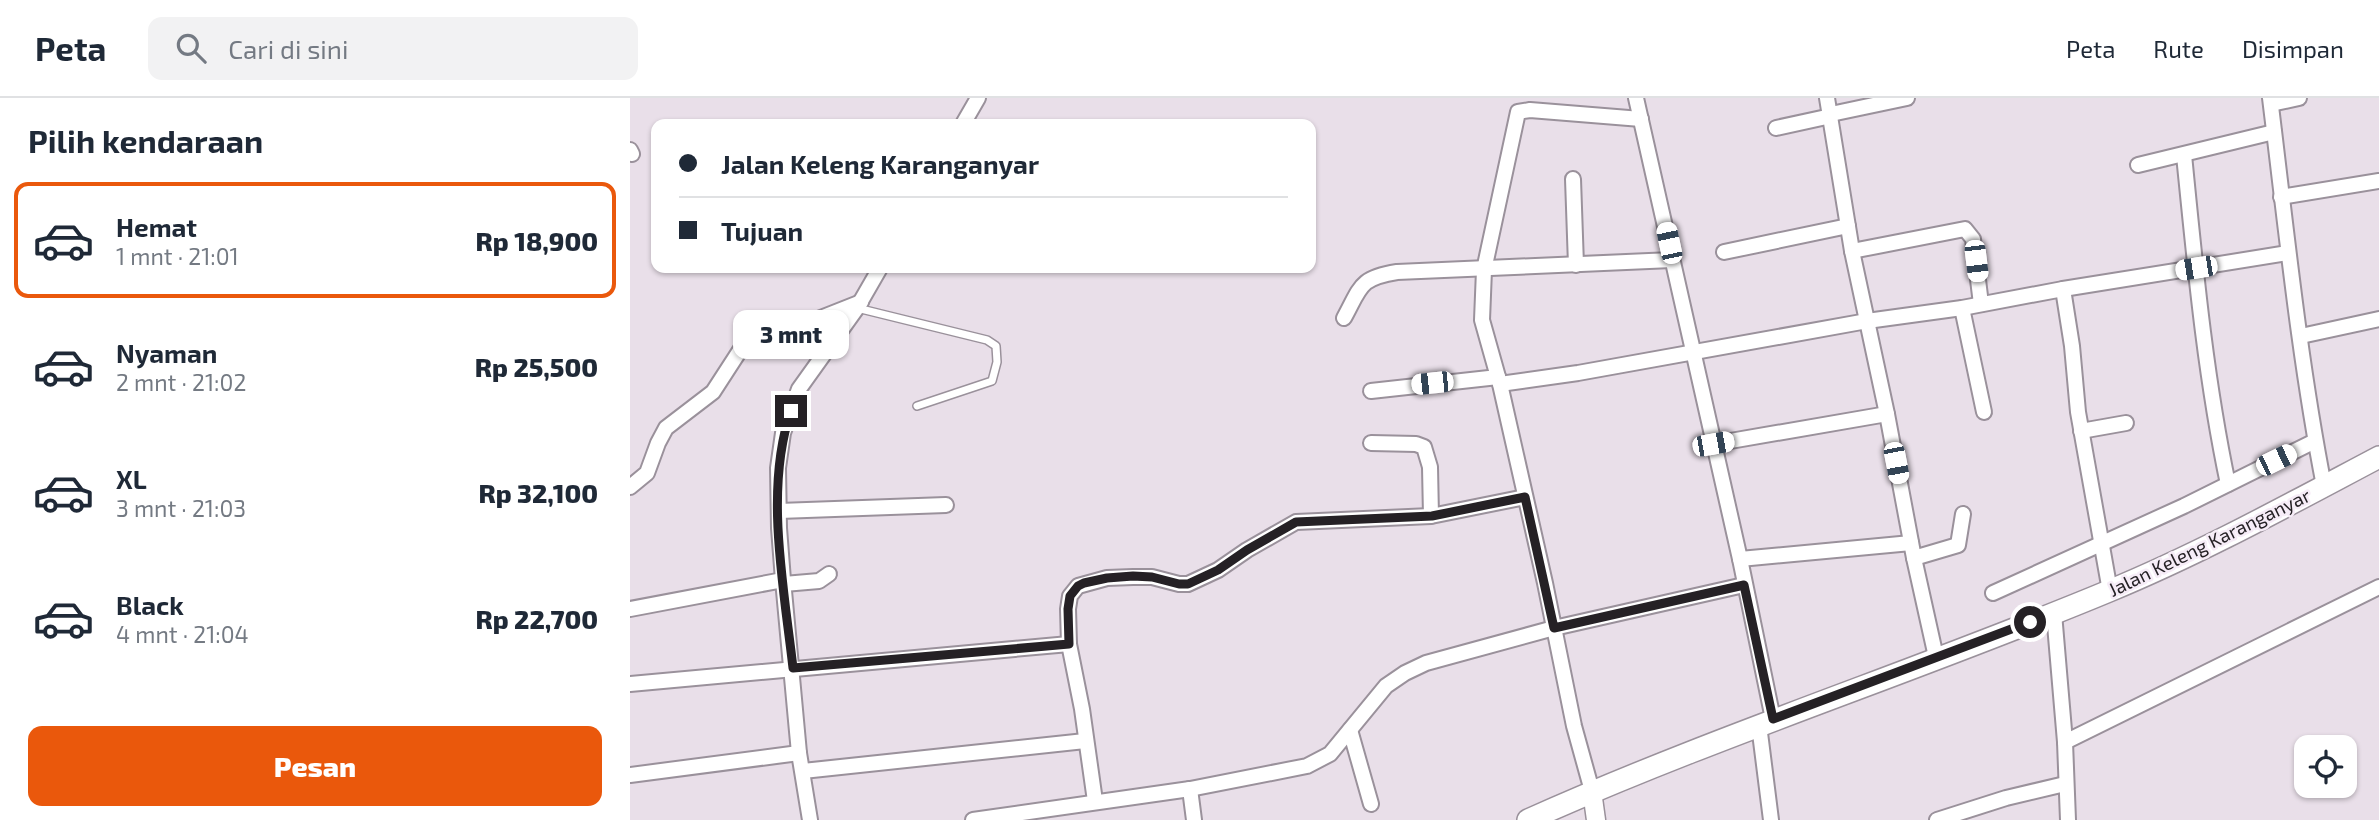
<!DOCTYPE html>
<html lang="id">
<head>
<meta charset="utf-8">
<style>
	:root { --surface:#fff; --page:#f2f2f3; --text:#1f2937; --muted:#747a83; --line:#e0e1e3; --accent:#ea580c }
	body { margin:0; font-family:"Exo 2",sans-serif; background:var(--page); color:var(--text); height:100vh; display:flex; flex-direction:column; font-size:26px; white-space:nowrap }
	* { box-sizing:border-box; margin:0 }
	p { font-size:23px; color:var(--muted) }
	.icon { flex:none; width:38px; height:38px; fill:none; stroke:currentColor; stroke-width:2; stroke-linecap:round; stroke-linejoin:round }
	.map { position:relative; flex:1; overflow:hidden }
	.sheet { display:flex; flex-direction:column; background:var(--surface); width:630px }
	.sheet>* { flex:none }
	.banner { position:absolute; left:21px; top:21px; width:665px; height:154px; border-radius:14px; box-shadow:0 2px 5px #0004; display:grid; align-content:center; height:154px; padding:0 28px; background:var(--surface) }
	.buttons { position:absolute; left:1664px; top:637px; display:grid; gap:14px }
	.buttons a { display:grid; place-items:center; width:63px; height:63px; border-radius:14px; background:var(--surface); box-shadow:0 2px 5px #0004; font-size:35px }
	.end { position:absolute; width:32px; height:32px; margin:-16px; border:9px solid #252125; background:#fff; box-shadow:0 0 0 4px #fff }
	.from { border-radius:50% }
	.bubble { position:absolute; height:49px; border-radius:14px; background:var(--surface); box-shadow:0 2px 5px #0004; font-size:23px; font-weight:800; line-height:49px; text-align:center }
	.car { position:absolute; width:21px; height:42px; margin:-21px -10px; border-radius:9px; box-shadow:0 0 5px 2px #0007; background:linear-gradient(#fff 24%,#345 0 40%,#fff 0 76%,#345 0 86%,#fff 0) }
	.banner b { display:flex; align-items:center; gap:24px; height:66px; font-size:26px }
	.banner b+b { border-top:2px solid var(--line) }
	.banner i { width:18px; height:18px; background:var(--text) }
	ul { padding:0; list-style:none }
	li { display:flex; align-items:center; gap:21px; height:116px; margin:0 14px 10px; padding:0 14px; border:4px solid transparent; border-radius:14px }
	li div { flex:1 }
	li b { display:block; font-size:26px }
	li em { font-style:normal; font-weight:800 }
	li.selected { border-color:var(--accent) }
	li>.icon { width:63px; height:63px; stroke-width:1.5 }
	h2 { padding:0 28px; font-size:32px; line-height:84px }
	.action { display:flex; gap:14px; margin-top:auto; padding:14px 28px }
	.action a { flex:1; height:80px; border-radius:14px; background:var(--accent); color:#fff; font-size:28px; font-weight:800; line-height:80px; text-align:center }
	header { display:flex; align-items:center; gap:42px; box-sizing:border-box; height:98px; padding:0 35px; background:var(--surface); border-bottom:2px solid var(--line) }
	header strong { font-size:33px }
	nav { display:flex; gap:38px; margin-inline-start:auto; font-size:24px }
	.search { width:490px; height:63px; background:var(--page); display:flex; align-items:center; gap:18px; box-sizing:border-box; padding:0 24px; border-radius:14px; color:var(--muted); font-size:26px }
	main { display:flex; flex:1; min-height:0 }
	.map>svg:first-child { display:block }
</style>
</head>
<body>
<header>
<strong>Peta</strong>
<div class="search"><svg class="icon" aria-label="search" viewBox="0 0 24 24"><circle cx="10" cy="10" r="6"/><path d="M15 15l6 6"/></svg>Cari di sini</div>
<nav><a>Peta</a><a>Rute</a><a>Disimpan</a></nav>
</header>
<main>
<section class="sheet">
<h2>Pilih kendaraan</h2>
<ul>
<li class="selected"><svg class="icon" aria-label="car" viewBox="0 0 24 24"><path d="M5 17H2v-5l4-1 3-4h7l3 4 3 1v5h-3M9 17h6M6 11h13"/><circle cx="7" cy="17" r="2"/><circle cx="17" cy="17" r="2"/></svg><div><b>Hemat</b><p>1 mnt · 21:01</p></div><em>Rp 18,900</em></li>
<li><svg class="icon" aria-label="car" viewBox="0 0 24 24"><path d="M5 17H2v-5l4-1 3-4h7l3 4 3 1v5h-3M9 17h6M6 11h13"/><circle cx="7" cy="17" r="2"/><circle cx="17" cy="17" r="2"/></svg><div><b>Nyaman</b><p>2 mnt · 21:02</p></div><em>Rp 25,500</em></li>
<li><svg class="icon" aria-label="car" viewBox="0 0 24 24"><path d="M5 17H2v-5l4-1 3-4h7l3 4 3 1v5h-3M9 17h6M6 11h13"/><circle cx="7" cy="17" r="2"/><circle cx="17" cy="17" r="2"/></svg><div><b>XL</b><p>3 mnt · 21:03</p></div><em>Rp 32,100</em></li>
<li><svg class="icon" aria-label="car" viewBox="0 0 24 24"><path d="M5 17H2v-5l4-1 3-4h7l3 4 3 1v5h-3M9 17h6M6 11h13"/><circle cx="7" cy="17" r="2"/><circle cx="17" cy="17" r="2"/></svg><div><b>Black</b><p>4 mnt · 21:04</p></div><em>Rp 22,700</em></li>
</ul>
<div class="action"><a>Pesan</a></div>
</section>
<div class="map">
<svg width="1749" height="722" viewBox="0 0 1749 722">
	<rect width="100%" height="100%" fill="#e9dfe9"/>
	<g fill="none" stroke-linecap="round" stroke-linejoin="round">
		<defs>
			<polyline id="service" points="227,210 357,242 366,248 367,264 362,283 287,308"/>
			<g id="minor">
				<polyline points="1006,0 1110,461 1143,621"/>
				<polyline points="1197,0 1222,153 1257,316 1284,460 1306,559"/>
				<path d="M1640,0C1656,129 1669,260 1694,388"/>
				<polyline points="1641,6 1669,0"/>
				<polyline points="1201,16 1277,0"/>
				<polyline points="333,26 348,0"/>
				<polyline points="1146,30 1201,18"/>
				<polyline points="0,52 2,56"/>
				<path d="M1554,57C1565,167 1575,277 1598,386"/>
				<polyline points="1508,67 1644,34"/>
				<polyline points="943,81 946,167"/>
				<polyline points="1651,99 1749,83"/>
				<polyline points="1222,153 1335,131 1343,141 1351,206"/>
				<polyline points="1094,154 1218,128"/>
				<polyline points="1433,191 1442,248 1448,314 1480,493"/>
				<polyline points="1332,210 1354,314"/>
				<path d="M714,220C731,189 729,180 767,174L1042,162"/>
				<polyline points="1671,238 1749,221"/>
				<polyline points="870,286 948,275 1237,223 1332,210 1433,191 1658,155"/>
				<polyline points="741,293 868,279"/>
				<polyline points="1451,333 1496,325"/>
				<polyline points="741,345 786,346 794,349 800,369 801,418"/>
				<polyline points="1083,346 1257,316"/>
				<polyline points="0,389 17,375 28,345 36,330 83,294 118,240 141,231 183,223 231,204"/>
				<polyline points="149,413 316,407"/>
				<polyline points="1284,460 1328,447 1333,416"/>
				<polyline points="1110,461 1281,445"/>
				<polyline points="154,486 189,483 199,476"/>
				<polyline points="1363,495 1554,408 1685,343"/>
				<polyline points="0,511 153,482"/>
				<polyline points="1424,515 1435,644 1438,722"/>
				<polyline points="0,586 439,546"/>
				<polyline points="1129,627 1141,722"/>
				<polyline points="720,632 741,706"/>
				<polyline points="1435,644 1749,489"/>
				<polyline points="173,673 455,643"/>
				<polyline points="0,677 169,655"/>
				<polyline points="560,691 564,722"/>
				<polyline points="962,693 944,628 915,485 870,286 852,222 854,172 888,14 900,12 1011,21"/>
				<polyline points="465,703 452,611 439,546 438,511 440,498 448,488 477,480 503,479 522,479 549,486 558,486 588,472 617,452 666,424 801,418 895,399"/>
				<polyline points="180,722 169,655 153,482 149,430 148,370 153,335 169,291 227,210 250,170"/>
				<polyline points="343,722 560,691 677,668 700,656 756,588 775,575 796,565 924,530 1114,487"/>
				<polyline points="1307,722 1376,700 1435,686"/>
			</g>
			<polyline id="tertiary" points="962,693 966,722"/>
			<path id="secondary" d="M898,722C1088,637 1287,573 1479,493C1571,455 1660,406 1749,359"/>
		</defs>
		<use href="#service" stroke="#9a919b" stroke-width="10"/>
		<use href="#minor" stroke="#9a919b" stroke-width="18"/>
		<use href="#tertiary" stroke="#9a919b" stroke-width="21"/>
		<use href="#secondary" stroke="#9a919b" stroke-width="24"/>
		<use href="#service" stroke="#fff" stroke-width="7"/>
		<use href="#minor" stroke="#fff" stroke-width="14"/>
		<use href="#tertiary" stroke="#fff" stroke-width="18"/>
		<use href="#secondary" stroke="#fff" stroke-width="21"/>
	</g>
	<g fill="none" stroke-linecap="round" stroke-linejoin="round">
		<path stroke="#252125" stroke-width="9" d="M161,313C134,390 154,490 163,570L439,546L438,511L440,498L448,488L454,485L477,480L503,478L522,479L549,486H558L588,472L617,452L666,424L802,418L895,399L924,530L1114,487L1143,621L1400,524"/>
	</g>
	<g text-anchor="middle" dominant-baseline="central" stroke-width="5" stroke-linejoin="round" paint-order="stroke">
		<g font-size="19" fill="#252125" stroke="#f6ecf7">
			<text transform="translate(1579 444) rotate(-26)">Jalan Keleng Karanganyar</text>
		</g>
	</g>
</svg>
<div class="buttons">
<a><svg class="icon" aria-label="locate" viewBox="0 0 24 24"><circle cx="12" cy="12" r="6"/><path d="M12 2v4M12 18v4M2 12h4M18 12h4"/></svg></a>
</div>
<i class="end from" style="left:1400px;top:524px"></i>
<i class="end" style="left:161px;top:313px"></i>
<div class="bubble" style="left:103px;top:212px;width:116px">3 mnt</div>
<i class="car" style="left:1039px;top:145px;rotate:348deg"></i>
<i class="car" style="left:1346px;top:163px;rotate:173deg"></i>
<i class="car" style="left:1566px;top:170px;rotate:261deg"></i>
<i class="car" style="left:802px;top:285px;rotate:264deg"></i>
<i class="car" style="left:1083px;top:346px;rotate:80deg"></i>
<i class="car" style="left:1646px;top:362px;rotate:64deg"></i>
<i class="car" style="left:1266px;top:365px;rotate:169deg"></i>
<div class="banner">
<b><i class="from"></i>Jalan Keleng Karanganyar</b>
<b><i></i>Tujuan</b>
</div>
</div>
</main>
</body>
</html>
